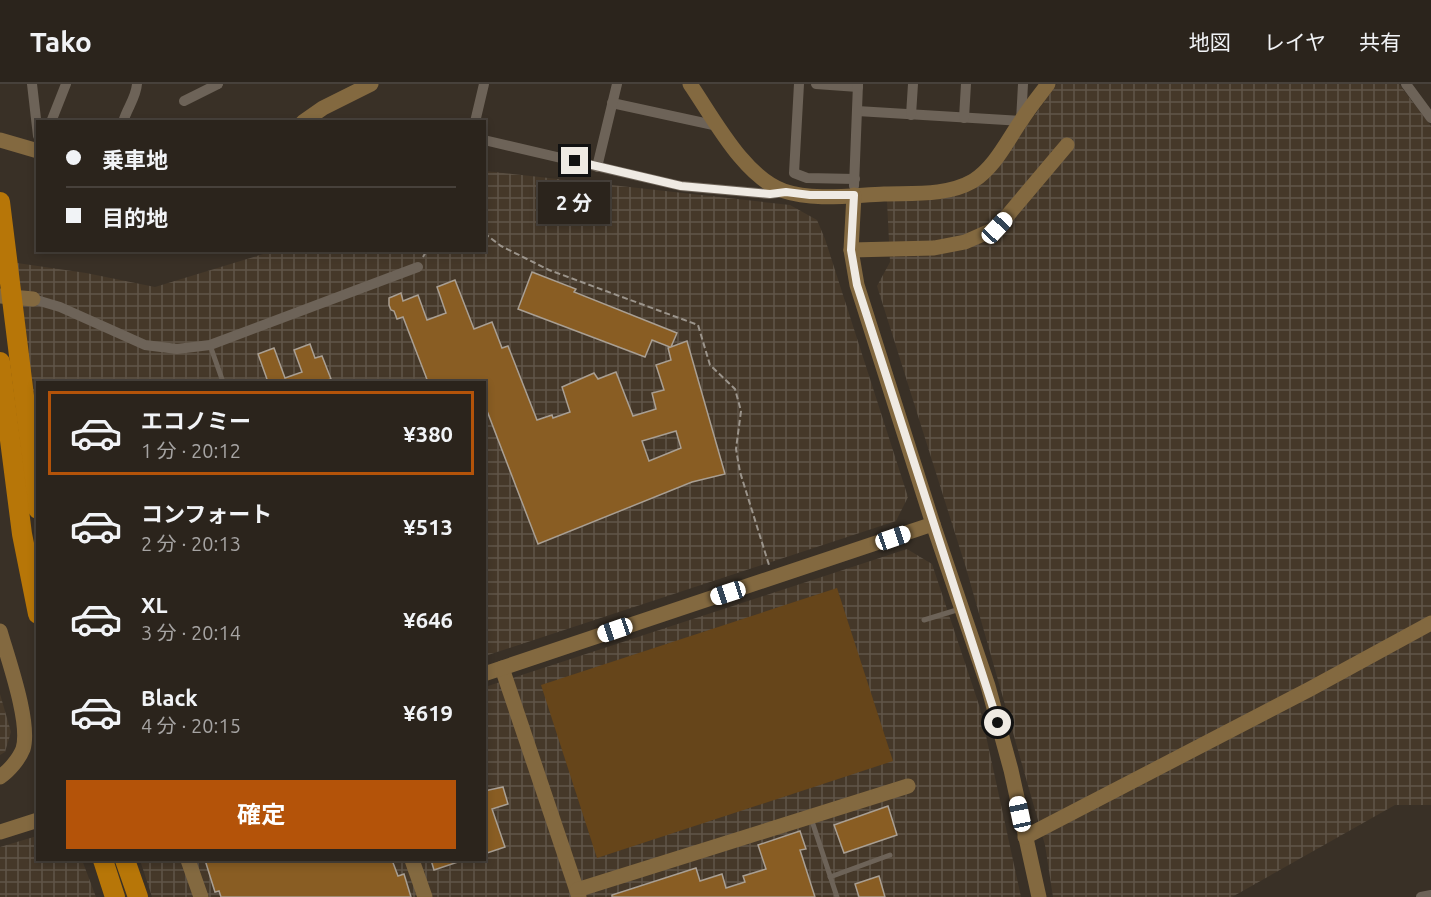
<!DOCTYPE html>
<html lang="ja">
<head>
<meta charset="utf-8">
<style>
	:root { --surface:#2b241c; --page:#332c25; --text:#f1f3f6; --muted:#a6a4a3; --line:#47413b; --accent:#b45309 }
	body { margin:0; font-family:Ubuntu,"Noto Sans JP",sans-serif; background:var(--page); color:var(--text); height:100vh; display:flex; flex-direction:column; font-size:22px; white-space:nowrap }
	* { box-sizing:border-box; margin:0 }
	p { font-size:20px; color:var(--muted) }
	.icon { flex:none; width:33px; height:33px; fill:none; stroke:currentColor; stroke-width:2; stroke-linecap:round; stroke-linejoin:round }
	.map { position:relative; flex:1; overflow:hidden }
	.side { position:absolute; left:36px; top:297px; width:450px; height:480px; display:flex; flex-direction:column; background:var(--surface); border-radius:0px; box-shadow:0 3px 9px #0003,0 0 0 2px var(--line) }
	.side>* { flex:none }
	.banner { position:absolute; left:36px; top:36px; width:450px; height:132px; border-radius:0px; box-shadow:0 3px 9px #0003,0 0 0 2px var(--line); display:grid; align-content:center; height:132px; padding:0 30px; background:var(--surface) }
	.end { position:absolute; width:27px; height:27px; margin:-14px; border:8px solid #efeae3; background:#111; box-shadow:0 0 0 3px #111 }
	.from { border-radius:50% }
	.bubble { position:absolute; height:42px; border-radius:0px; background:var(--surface); box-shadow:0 3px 9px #0003,0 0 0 2px var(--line); font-size:20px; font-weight:700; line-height:42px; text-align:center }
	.car { position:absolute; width:18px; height:36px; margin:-18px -9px; border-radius:8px; box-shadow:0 0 4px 2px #0007; background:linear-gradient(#fff 24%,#345 0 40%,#fff 0 76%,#345 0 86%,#fff 0) }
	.banner b { display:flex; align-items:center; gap:21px; height:57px; font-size:22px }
	.banner b+b { border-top:2px solid var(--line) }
	.banner i { width:15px; height:15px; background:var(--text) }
	ul { padding:10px 0 0; list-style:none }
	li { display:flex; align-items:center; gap:18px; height:84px; margin:0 12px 9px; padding:0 18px; border:3px solid transparent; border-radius:0px }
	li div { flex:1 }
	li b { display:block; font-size:22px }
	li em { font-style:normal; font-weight:700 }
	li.on { border-color:var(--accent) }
	li>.icon { width:54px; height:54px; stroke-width:1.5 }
	.primary-button { display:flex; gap:12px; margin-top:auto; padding:12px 30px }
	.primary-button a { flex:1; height:69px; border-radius:0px; background:var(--accent); color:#fff; font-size:24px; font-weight:700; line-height:69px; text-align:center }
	header { display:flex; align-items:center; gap:36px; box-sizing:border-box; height:84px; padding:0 30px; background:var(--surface); border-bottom:2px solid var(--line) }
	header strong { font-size:28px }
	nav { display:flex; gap:33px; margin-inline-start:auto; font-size:21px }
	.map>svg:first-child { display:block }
</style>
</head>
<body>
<header>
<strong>Tako</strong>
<nav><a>地図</a><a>レイヤ</a><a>共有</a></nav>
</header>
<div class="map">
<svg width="1431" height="813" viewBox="0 0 1431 813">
	<defs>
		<pattern id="industrial-grid" width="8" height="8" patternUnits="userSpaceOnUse" patternTransform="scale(1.5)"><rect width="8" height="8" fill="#453829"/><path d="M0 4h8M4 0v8" fill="none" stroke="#605548"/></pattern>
	</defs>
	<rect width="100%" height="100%" fill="#393026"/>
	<g fill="url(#industrial-grid)">
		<polygon points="1057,0 1399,0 1431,42 1431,721 1395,721 1232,813 1053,813 1045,761 966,484 877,202 890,178 887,117 937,116 973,105 989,94"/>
		<polygon points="485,87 790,121 817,136 825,155 908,413 896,437 485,572 484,298 38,298 37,361 17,179 86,189 155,203 273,167 484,166"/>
		<polygon points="907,465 932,480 980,624 1021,813 152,813 140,776 484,776 485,603"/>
		<polygon points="0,610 11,648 5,668 0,671"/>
		<polygon points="37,752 38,776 82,776 96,813 0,813 0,763"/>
	</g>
	<polygon fill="#66451a" points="837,504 893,677 597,774 541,601"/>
	<g fill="#895d23" stroke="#a99f93" stroke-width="1.5" fill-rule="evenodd">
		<path d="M532,188L576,205L574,208L677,249L671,263L687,257L725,390L692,398L538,460L484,319V298H428L403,233L397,235L394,227L391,226L389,221V214L401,209L403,217L418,211L427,236L446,229L437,203L455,196L474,245L492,238L502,264L508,262L537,336L552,331L553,334L570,328L562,303L594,289L598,295L616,288L633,332L656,325L652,309L664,306L656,281L671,276L668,264L670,263L652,256L645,273L518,225ZM676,347L681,364L649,377L642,357Z"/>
		<polygon points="310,260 315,274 322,272 331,295 321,298 268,298 258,270 274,264 285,294 302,288 294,266"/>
		<polygon points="503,703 508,720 492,725 505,763 484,770 484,707"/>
		<polygon points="888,722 897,751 844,769 834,741"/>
		<polygon points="800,747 806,765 800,766 815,813 612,813 612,811 696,784 700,797 722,790 726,804 745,798 743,792 766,785 758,761"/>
		<polygon points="205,776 392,776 398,792 404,790 411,813 221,813 219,807 215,808"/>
		<polygon points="431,776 461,776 461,777 434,786"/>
		<polygon points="879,792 885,813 859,813 855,800"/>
	</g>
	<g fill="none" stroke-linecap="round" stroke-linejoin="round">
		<g stroke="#9b948b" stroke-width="2" stroke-dasharray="6 3" stroke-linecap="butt">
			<polyline points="484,149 501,162 549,186 698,241 710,281 735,305 741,327 736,365 740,388 769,481"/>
			<polyline points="423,173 427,166"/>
		</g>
		<g stroke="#6d6358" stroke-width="5">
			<polyline points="210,261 223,298"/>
			<polyline points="924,536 960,525"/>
			<polyline points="811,734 837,813"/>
			<polyline points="830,793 890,771"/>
		</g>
		<g stroke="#6d6358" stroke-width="10">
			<polyline points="32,0 38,52"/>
			<polyline points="799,0 794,89 807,94 855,95"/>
			<polyline points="816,0 858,3"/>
			<polyline points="1406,0 1431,34"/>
			<polyline points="184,17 218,0"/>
			<polyline points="612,19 718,42"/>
			<polyline points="857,27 1021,37 1023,0"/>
			<polyline points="911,31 913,0"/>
			<polyline points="964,34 966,0"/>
			<polyline points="51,38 66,0"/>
			<path d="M123,38C127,24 136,14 137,0"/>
			<polyline points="475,38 484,0"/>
			<polyline points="484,56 681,102 769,110 784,108"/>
			<polyline points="597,83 617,0"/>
			<polyline points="854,102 858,0"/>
			<polyline points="33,215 60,223 145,261 177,265 210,261 418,183"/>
			<polyline points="1421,813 1431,811"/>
		</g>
		<g stroke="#836940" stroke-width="15">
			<path d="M690,0C714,35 744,93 784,107C813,117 854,111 884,110C913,109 947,112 973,97C995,83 1007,57 1021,37C1029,24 1039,12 1048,0"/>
			<polyline points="303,38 323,24 371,0"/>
			<polyline points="0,56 38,67"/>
			<polyline points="854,111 851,166 857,201 933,440 988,602 1011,686 1039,813"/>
			<polyline points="851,166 934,164 965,158 997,144 1067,61"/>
			<polyline points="0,212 33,215"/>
			<path d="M0,547C8,575 31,639 23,665C19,675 9,687 0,693"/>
			<polyline points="502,584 579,813"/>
			<polyline points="484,590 933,440"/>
			<polyline points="0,748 38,736"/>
			<polyline points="1025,753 1310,605 1431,539"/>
			<polyline points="188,776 201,813"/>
			<polyline points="412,776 425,813"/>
			<polyline points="577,806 908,702"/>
		</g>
		<g stroke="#b77608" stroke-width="20">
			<polyline points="0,118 38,425"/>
			<polyline points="0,278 22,450 38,530"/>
			<polyline points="103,776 115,813"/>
			<polyline points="125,776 138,813"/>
		</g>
	</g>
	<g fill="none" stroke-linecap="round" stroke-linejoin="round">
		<polyline stroke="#efeae3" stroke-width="8" points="575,77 681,102 770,110 786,108 810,111 854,111 851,166 857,201 998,639"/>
	</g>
</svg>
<i class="end from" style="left:998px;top:639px"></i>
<i class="end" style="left:575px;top:77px"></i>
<div class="bubble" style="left:538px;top:98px;width:72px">2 分</div>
<i class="car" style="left:997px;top:144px;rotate:43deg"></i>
<i class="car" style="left:893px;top:454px;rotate:71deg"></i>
<i class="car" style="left:728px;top:509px;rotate:252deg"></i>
<i class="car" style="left:615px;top:546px;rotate:251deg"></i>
<i class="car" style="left:1020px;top:730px;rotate:348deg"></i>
<div class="banner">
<b><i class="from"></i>乗車地</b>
<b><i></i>目的地</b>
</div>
<section class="side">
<ul>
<li class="on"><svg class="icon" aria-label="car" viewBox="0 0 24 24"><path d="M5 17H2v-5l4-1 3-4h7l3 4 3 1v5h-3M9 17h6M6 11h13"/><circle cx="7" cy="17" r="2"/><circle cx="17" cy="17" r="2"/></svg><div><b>エコノミー</b><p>1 分 · 20:12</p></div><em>¥380</em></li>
<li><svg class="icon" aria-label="car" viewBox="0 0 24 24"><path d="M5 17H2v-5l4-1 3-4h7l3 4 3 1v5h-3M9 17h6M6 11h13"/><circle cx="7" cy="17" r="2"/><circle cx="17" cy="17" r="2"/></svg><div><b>コンフォート</b><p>2 分 · 20:13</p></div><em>¥513</em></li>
<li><svg class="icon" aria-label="car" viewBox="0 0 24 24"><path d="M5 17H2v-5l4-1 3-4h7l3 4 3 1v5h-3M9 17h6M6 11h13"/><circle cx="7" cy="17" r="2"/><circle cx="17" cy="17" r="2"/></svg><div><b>XL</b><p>3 分 · 20:14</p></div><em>¥646</em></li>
<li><svg class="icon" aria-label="car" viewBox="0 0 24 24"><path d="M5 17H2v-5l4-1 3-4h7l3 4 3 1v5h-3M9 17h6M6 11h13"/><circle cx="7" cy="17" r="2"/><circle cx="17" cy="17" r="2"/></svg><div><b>Black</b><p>4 分 · 20:15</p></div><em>¥619</em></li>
</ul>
<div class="primary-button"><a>確定</a></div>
</section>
</div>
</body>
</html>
